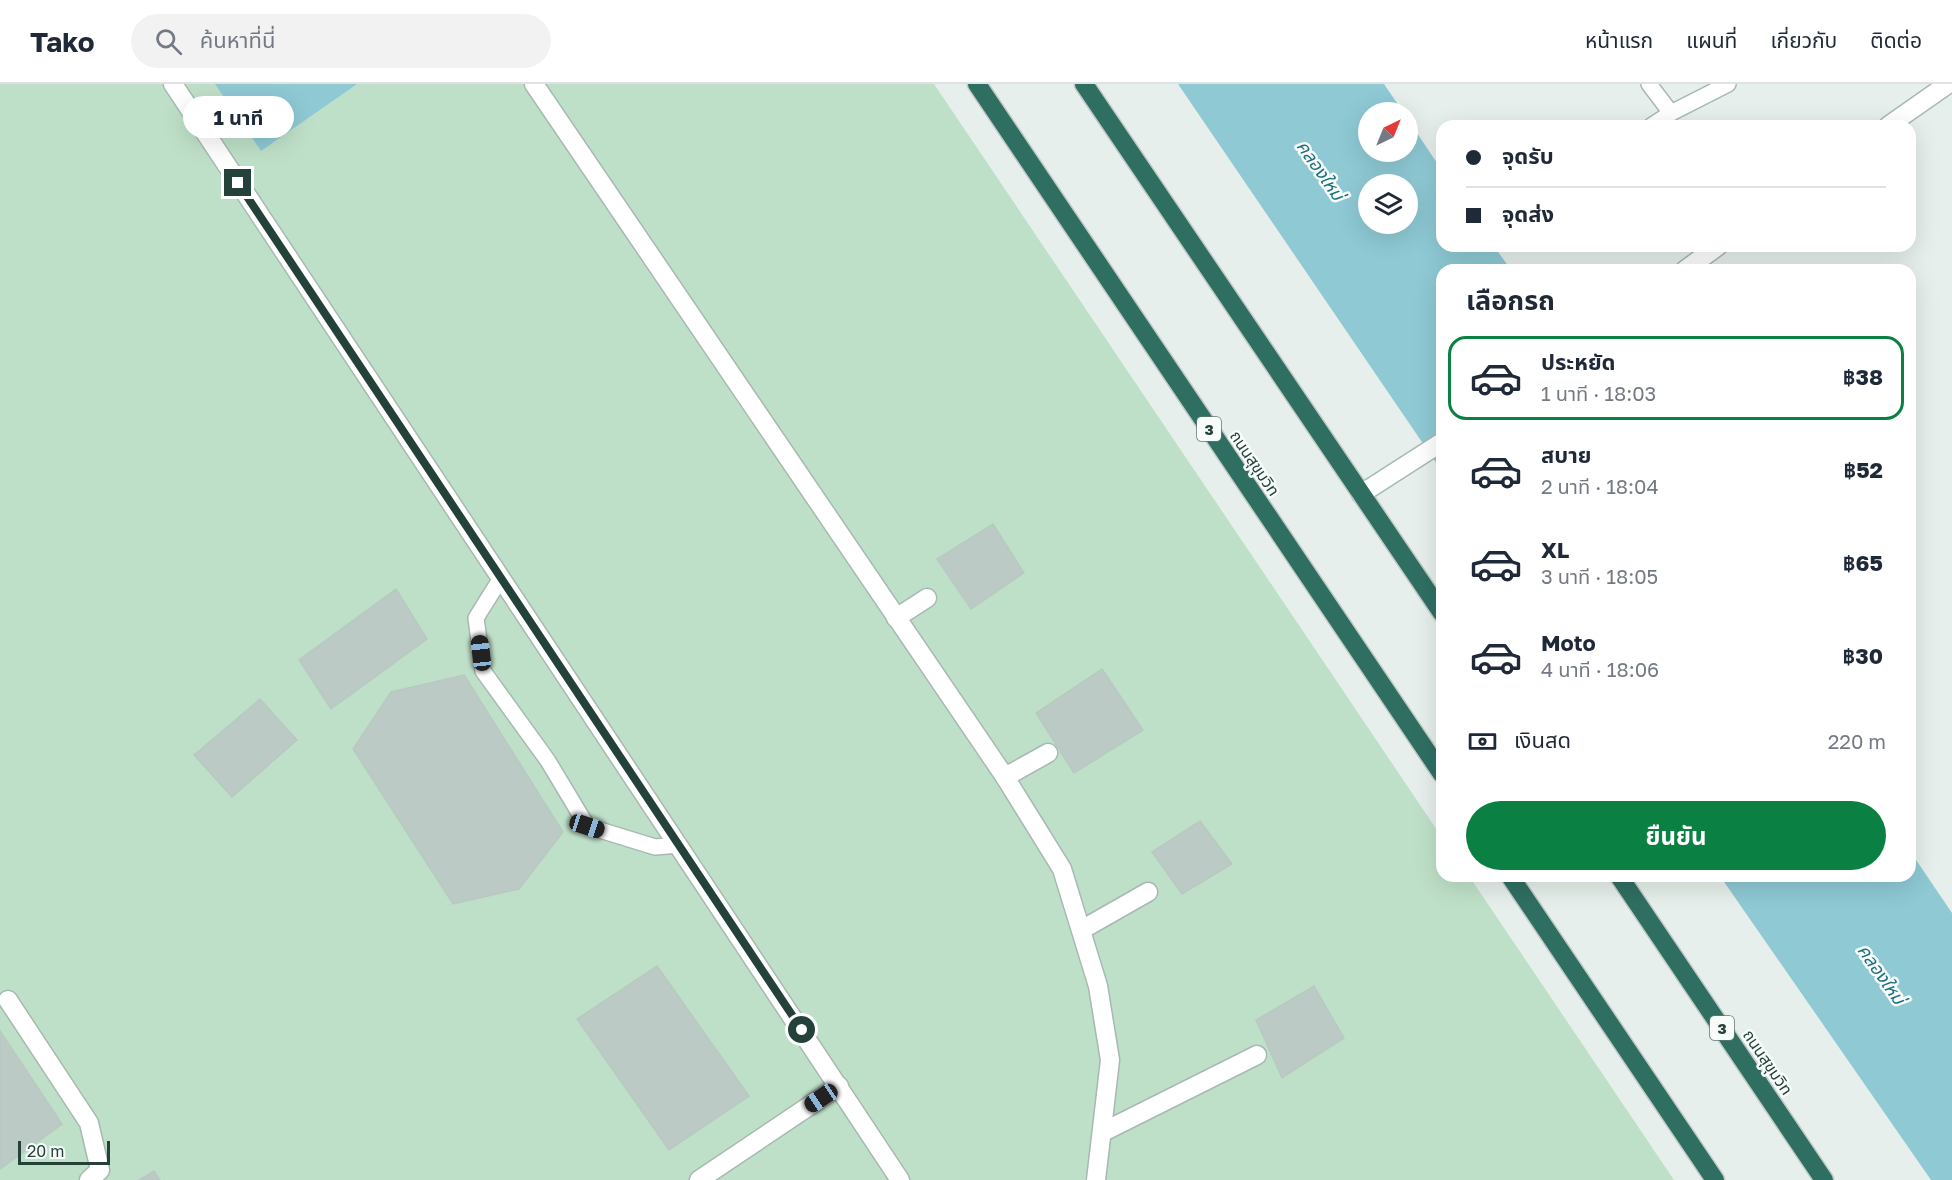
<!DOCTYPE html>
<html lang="th">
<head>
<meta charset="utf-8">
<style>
	:root { --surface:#fff; --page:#f2f2f3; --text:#1f2937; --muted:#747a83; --line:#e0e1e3; --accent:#0b8043 }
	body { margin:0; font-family:"Golos Text","Noto Sans Thai",sans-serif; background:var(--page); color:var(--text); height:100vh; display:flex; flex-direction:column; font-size:22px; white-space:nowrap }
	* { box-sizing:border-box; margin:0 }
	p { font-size:20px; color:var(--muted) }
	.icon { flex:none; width:33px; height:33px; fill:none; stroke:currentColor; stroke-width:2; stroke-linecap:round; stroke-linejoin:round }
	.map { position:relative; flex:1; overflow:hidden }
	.panel { position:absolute; left:1436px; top:180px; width:480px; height:618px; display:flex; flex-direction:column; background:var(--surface); border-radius:18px; box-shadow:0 6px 24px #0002 }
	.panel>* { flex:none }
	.top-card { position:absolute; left:1436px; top:36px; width:480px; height:132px; border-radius:18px; box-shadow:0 6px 24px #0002; display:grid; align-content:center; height:132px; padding:0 30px; background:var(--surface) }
	.needle { width:39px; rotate:43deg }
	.fabs { position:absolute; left:1358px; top:18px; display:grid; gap:12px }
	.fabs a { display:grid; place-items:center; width:60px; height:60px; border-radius:50%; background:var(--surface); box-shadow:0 6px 24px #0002; font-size:30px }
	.scale { position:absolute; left:18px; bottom:15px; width:92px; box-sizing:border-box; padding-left:6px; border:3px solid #24423a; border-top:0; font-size:16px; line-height:21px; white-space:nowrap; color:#24423a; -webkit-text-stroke:4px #f7fbf9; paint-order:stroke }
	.end { position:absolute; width:27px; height:27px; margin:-14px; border:8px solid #24423a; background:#fff; box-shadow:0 0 0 3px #fff }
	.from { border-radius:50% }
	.bubble { position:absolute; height:42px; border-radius:21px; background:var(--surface); box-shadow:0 6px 24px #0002; font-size:20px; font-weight:700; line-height:42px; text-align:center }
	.car { position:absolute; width:18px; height:36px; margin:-18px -9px; border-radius:8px; box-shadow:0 0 4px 2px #0007; background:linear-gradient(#222 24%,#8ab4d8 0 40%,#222 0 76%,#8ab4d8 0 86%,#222 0) }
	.top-card b { display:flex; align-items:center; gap:21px; height:57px; font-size:22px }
	.top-card b+b { border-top:2px solid var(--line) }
	.top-card i { width:15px; height:15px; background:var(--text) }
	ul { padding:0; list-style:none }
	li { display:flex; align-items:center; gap:18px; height:84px; margin:0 12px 9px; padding:0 18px; border:3px solid transparent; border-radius:18px }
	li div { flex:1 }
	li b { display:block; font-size:22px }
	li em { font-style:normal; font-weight:700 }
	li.on { border-color:var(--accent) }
	li>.icon { width:54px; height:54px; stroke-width:1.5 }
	h2 { padding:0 30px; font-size:27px; line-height:72px }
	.pay { display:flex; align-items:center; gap:15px; height:66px; padding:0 30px; font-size:22px }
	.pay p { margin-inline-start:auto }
	.action { display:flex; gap:12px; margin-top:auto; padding:12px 30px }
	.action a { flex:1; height:69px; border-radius:36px; background:var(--accent); color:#fff; font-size:24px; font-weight:700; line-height:69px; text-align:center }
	header { display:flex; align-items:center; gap:36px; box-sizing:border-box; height:84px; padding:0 30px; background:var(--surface); border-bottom:2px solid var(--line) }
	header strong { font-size:28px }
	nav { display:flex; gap:33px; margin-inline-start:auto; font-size:21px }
	.search { width:420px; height:54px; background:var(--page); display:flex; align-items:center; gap:15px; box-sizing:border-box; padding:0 21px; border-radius:33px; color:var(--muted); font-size:22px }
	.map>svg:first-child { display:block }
</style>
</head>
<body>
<header>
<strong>Tako</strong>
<div class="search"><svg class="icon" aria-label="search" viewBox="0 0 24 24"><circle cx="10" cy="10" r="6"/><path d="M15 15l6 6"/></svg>ค้นหาที่นี่</div>
<nav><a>หน้าแรก</a><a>แผนที่</a><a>เกี่ยวกับ</a><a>ติดต่อ</a></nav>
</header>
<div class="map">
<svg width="1952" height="1096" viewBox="0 0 1952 1096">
	<rect width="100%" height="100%" fill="#e6efeb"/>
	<polygon fill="#bfe0c8" points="0,0 934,0 1441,752 1442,792 1469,792 1674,1096 0,1096"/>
	<g fill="#8ec9d4" fill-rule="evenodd">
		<polygon points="215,0 357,0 261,67"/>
		<path d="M1178,0H1384L1403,28H1368V68H1407V34L1441,85L1442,162H1494L1511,186H1442L1441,386ZM1368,100H1407V140H1368Z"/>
		<polygon points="1910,767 1952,829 1952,1096 1931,1096 1720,792 1910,792"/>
	</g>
	<g fill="#bbcac4" stroke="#b8c9c2" stroke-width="1.5">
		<polygon points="993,440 1024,489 971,525 937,475"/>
		<polygon points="396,505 427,555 331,625 299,576"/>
		<polygon points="1102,585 1143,646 1074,689 1036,629"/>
		<polygon points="464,591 563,748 519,805 453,820 353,665 391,608"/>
		<polygon points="260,615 297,656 232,713 194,671"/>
		<polygon points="1200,737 1232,780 1182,810 1152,768"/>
		<polygon points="657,882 749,1012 669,1066 577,935"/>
		<polygon points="1314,902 1344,954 1282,994 1256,936"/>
		<polygon points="0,947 62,1040 0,1085"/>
		<polygon points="154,1087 160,1096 139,1096"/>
	</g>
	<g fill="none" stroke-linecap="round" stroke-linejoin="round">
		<defs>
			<g id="lane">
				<polyline points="1649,0 1671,29 1728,0"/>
				<polyline points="1651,42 1671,29"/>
				<polyline points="501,494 476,534 483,587 548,677 587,742 655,763 679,761"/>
			</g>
			<g id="street">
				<polyline points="173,0 900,1096"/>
				<polyline points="534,0 1005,693 1062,785 1098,902 1110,976 1096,1096"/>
				<polyline points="1888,42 1948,0"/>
				<polyline points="1685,186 1718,162"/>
				<polyline points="1361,410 1442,358"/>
				<polyline points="896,534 927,514"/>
				<polyline points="1005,693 1048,669"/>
				<polyline points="1083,845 1148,808"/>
				<polyline points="8,916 89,1039 100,1086 89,1096"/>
				<polyline points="1103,1048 1257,971"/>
				<polyline points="699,1096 839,1002"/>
			</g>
			<g id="highway">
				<polyline points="977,0 1442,690"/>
				<polyline points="1084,0 1442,529"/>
				<polyline points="1510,792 1715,1096"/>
				<polyline points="1619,792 1824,1096"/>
			</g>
		</defs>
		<use href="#lane" stroke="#a8b8b2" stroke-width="18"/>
		<use href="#street" stroke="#a8b8b2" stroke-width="21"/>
		<use href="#highway" stroke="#c2cac8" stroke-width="21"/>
		<use href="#lane" stroke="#fff" stroke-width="15"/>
		<use href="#street" stroke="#fff" stroke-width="18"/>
		<use href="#highway" stroke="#2f6f62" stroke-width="18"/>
	</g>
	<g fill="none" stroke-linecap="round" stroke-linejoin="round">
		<polyline stroke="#24423a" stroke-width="8" points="238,99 802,946"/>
	</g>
	<g text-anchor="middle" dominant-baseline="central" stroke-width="5" stroke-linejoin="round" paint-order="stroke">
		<g fill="#f7fbf9" stroke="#637a73" stroke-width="1.5">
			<rect x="1197" y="333" width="24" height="24" rx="4.5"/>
			<rect x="1710" y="932" width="24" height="24" rx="4.5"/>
		</g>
		<g font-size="15" font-weight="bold" fill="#24423a">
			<text x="1209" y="345">3</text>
			<text x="1722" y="944">3</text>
		</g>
		<g font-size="16" fill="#24423a" stroke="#f7fbf9">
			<text transform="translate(1255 379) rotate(56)">ถนนสุขุมวิท</text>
			<text transform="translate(1768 978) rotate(56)">ถนนสุขุมวิท</text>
		</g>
		<g font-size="18" font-style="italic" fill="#1c6f80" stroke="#f7fbf9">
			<text transform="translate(1321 86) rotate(55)">คลองใหม่</text>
			<text transform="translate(1882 890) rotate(55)">คลองใหม่</text>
		</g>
	</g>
</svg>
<div class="fabs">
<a><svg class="needle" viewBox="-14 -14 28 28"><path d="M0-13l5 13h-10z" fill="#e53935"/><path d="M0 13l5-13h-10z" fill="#747a83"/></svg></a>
<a><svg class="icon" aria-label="layers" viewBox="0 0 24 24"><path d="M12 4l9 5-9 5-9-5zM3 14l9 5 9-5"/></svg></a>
</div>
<div class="scale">20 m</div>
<i class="end from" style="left:802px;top:946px"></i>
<i class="end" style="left:238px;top:99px"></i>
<div class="bubble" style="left:183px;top:12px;width:111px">1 นาที</div>
<i class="car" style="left:481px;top:569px;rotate:353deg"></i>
<i class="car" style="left:587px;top:742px;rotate:108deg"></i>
<i class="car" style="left:821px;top:1014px;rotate:236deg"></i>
<div class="top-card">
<b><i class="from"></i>จุดรับ</b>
<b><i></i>จุดส่ง</b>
</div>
<section class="panel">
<h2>เลือกรถ</h2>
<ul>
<li class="on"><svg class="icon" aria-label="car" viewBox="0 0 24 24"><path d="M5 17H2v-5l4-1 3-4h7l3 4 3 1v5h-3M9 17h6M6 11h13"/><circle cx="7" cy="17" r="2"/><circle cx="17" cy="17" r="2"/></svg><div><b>ประหยัด</b><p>1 นาที · 18:03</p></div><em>฿38</em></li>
<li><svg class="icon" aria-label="car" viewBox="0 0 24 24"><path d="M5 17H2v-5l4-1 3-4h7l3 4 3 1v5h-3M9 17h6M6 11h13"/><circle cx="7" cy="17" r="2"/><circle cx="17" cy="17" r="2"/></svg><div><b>สบาย</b><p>2 นาที · 18:04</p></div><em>฿52</em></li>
<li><svg class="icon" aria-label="car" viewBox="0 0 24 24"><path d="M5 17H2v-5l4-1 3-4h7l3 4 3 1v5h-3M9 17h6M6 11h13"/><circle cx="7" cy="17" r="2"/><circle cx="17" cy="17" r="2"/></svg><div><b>XL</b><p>3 นาที · 18:05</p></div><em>฿65</em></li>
<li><svg class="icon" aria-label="car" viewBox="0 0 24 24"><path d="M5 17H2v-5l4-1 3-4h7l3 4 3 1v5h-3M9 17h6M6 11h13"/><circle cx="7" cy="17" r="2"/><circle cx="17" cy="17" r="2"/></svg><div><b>Moto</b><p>4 นาที · 18:06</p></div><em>฿30</em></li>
</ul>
<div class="pay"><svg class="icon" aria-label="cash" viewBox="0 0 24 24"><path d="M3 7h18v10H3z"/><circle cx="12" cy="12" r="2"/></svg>เงินสด<p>220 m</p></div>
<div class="action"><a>ยืนยัน</a></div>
</section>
</div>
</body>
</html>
